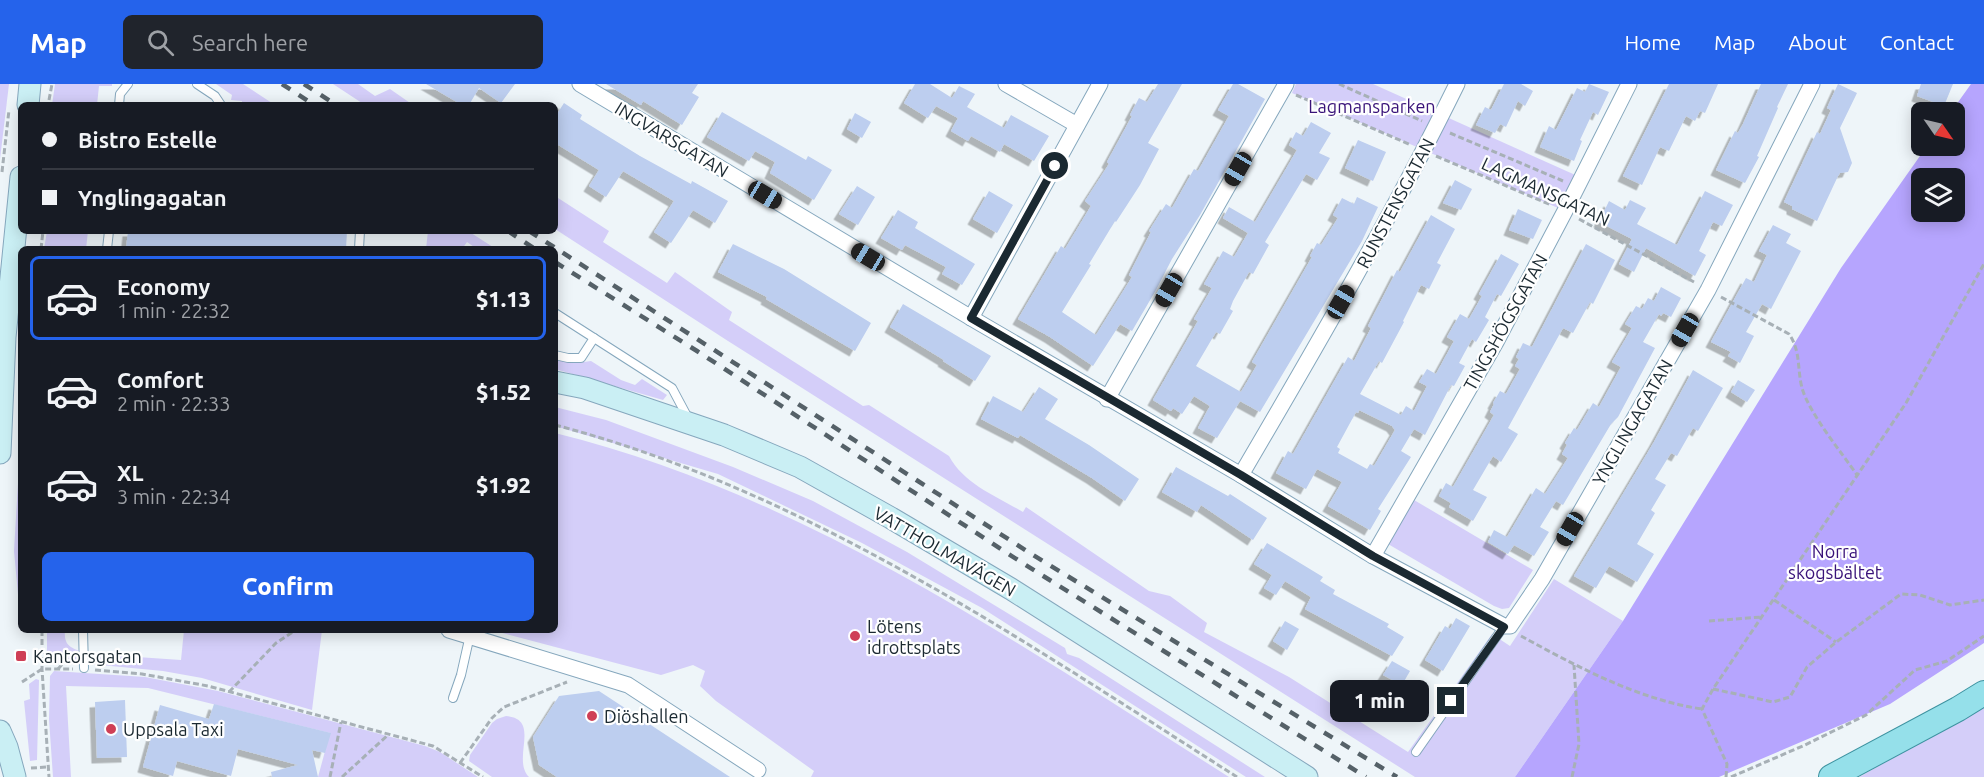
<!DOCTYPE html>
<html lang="en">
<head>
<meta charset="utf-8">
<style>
	:root { --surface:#171b24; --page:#20242c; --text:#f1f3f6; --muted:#9ea1a6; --line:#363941; --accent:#2563eb }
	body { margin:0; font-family:Ubuntu,sans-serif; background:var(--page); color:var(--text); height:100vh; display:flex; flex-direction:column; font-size:22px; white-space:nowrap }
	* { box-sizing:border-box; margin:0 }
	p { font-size:20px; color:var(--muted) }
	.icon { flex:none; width:33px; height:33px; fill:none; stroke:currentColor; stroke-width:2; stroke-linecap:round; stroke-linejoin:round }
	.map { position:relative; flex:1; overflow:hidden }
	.panel { position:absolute; left:18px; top:162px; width:540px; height:387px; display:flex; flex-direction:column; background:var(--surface); border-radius:9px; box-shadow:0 3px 15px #0003 }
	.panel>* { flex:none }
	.banner { position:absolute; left:18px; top:18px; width:540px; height:132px; border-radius:9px; box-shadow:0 3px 15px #0003; display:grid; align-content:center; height:132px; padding:0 24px; background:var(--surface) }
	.needle { width:39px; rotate:124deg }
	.buttons { position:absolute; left:1911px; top:18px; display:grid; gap:12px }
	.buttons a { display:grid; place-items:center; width:54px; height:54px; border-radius:9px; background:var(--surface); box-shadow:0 3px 15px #0003; font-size:30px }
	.end { position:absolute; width:27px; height:27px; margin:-14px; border:8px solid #1b2931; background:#fff; box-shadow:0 0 0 3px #fff }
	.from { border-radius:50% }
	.bubble { position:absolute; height:42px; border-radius:9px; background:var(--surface); box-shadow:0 3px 15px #0003; font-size:20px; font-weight:800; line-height:42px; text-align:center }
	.car { position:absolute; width:18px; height:36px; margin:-18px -9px; border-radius:8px; box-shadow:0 0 4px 2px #0007; background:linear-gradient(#222 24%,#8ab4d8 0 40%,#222 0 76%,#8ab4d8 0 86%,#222 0) }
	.banner b { display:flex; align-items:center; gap:21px; height:57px; font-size:22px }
	.banner b+b { border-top:2px solid var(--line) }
	.banner i { width:15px; height:15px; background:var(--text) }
	ul { padding:10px 0 0; list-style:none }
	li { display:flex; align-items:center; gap:18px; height:84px; margin:0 12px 9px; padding:0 12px; border:3px solid transparent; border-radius:9px }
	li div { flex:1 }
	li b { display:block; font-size:22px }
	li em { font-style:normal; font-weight:800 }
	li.active { border-color:var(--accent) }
	li>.icon { width:54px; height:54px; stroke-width:1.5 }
	.primary-button { display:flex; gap:12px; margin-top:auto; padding:12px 24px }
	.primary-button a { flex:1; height:69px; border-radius:9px; background:var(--accent); color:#fff; font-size:24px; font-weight:800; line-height:69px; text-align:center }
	header { display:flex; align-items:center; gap:36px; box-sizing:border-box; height:84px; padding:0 30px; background:var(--accent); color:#fff }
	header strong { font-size:28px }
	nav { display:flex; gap:33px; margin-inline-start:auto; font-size:21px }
	.search { width:420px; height:54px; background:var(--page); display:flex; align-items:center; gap:15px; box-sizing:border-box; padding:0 21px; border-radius:9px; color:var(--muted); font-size:22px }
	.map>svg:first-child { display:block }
</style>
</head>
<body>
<header>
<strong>Map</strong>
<div class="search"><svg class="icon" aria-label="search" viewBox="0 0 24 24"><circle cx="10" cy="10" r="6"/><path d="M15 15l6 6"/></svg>Search here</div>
<nav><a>Home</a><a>Map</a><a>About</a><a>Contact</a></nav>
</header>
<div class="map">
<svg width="1984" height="693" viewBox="0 0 1984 693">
	<defs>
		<filter id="shadow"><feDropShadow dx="-5.5" dy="5.5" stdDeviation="0" flood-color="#0004"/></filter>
	</defs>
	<rect width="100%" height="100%" fill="#eef5f9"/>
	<g fill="#d4cef9">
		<polygon points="0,0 9,0 0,75"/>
		<polygon points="55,0 112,0 112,2 99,2 97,21 52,21"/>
		<polygon points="216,0 243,0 275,21 242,21 242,17 231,16 232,11"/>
		<polygon points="333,0 358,0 375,12 390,5 413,21 365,21"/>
		<polygon points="1296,0 1373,0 1582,94 1565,127 1292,9"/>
		<path d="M555,112L609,147L603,158L667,199L675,188L732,228L729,236L863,322L869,321L949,372C964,400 996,412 1023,428L1026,423L1149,507L1170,512L1207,539L1204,548L1289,593L1408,668L1492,550L1510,562L1554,495L1623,537L1515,693H1415L728,257L555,145Z"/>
		<polygon points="47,147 88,147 86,165 44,165"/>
		<polygon points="428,147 468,147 496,165 477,165 467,158 462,165 426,165"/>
		<polygon points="555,275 577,279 591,277 621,296 635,301 642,295 667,311 663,316 555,285"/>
		<polygon points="555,323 606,336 733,383 813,417 907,468 1065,564 1067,570 1079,574 1265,693 1246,693 982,524 862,459 718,390 555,342"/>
		<polygon points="21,347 21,543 14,467"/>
		<path d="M555,349C803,410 1016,558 1229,693H811L814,687L716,617L700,602L705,587L693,581L661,591L491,546H555Z"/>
		<polygon points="1414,416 1533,486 1509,524 1502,525 1494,522 1388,460"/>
		<path d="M47,546H65C64,559 68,563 80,567L78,578L75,579H54L47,576Z"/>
		<polygon points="184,546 322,546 312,626 202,594 163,587 90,580 86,578 86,570 89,568 108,571 181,576"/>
		<polygon points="54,587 145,593 218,607 425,662 440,668 478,693 318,693 330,649 148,604 66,602 71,693 53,693 49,635 50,592"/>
		<polygon points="36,595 39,596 37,676 30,677 24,617 30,615 29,600"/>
		<polygon points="1984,623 1984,693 1859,693"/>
		<path d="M506,632C542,635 511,675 529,693H492L469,677L470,671L492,639L497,635Z"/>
	</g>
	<path fill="#b6a5fe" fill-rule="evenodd" d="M1971,0H1984V559L1890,620L1719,693H1515L1623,537L1841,184L1927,62H1954V28H1951ZM1922,94H1954V128H1922Z"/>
	<g fill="#bdceef" fill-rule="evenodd" filter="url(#shadow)">
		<polygon points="426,0 515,0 501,19 479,4 469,21 462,21"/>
		<polygon points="606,0 698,0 692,9 699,13 682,41 643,17 641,21"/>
		<polygon points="915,0 930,0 952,14 959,2 975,10 967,23 1004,44 1011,31 1049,52 1034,77 1004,60 1000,68 971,52 968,57 951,47 958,34 936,22 928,34 904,19"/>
		<polygon points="1158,0 1182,0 1148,59 1159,65 1140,101 1116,138 1115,137 1089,180 1091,181 1062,228 1096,251 1132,193 1129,191 1151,148 1149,147 1166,120 1172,124 1194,85 1198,87 1229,32 1218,26 1233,0 1238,0 1265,15 1200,131 1172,175 1156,206 1132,247 1120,240 1093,282 1050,253 1018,235 1061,162 1065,165 1091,122 1085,117 1109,80 1107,78 1132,32 1130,31 1139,14 1147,18"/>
		<polygon points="1504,0 1521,0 1533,7 1525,22 1518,17 1506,43 1500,40 1495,49 1476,41 1485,23 1491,26"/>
		<polygon points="1589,0 1609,8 1598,31 1593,28 1580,56 1582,57 1574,77 1540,63 1549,42 1556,46 1577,4 1585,8"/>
		<polygon points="1669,0 1718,0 1705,29 1700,27 1695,37 1686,32 1669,67 1660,63 1642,101 1623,92"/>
		<polygon points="1761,0 1788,0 1777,23 1778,24 1757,72 1759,73 1745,99 1716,86 1735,47 1738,49 1743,40"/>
		<polygon points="1838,0 1857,9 1840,44 1852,79 1848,88 1840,89 1838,92 1817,137 1792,125 1792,122 1784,118 1817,48 1820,50 1831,26 1827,24"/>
		<polygon points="1921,0 1953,0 1944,22 1917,12"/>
		<polygon points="564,19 582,31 580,35 640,72 691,100 692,97 728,117 715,139 693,126 671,159 654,148 674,117 623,87 606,113 589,102 599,86 555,59 555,33"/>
		<polygon points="722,28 806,76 808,72 832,86 814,116 770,89 775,78 755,67 749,77 707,53"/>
		<polygon points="855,29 871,38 862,54 847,45"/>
		<polygon points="1311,38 1331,49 1319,69 1330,74 1317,96 1306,90 1265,158 1269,161 1253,190 1249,188 1233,217 1230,225 1233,227 1220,250 1216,248 1196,282 1241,308 1257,281 1252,278 1312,173 1310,172 1317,159 1321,161 1338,134 1333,131 1342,114 1354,120 1357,113 1378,123 1362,157 1260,328 1240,317 1217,354 1198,344 1210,322 1194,312 1182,330 1173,324 1171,327 1153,316 1198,237 1194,235 1212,204 1204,200 1223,167 1234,173 1248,149 1223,134 1229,123 1255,138 1297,66 1289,61 1296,48 1303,52"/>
		<polygon points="1358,56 1386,68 1373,97 1345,84"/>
		<polygon points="1455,96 1472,105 1461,126 1443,119"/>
		<polygon points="857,102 875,113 858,141 839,130"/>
		<polygon points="989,107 1013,121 997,149 973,135"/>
		<polygon points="1705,107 1733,121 1722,142 1713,138 1699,167 1706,171 1695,192 1646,164 1634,188 1619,180 1632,155 1599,138 1609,117 1625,126 1630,116 1646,124 1637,140 1677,161"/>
		<polygon points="1518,125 1542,136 1533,155 1509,146"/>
		<polygon points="898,126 918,138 915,144 975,180 962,201 942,190 946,183 905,161 902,166 881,154"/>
		<path d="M1431,131L1455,145L1437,179L1441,181L1429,205L1421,201L1403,237L1404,238L1382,279L1379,277L1360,310L1401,331L1406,322L1414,327L1427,302L1419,298L1427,285L1436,290L1454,257L1447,253L1460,230L1469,235L1482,212L1479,210L1501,170L1519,180L1501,212L1497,210L1485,233L1489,236L1476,258L1472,255L1459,279L1465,282L1454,302L1451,301L1425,351L1414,345L1401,367L1411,373L1378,425L1381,427L1370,446L1328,422L1342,398L1317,385L1306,405L1276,389L1288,367L1293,370L1348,273L1354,277L1371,244L1368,242L1397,186L1400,188ZM1359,326L1392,342L1395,346L1374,382L1370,380L1367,385L1338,369L1340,365L1337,363L1356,328L1358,329Z"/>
		<polygon points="1773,141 1791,150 1786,159 1801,167 1771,225 1762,220 1746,248 1754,252 1740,279 1728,272 1731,268 1711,258 1746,194 1754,198 1767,171 1759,167"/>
		<polygon points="128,147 347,147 346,165 126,165"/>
		<polygon points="733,160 784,185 871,239 855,267 766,215 767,213 718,188"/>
		<polygon points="1586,160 1615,176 1593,220 1590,218 1573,249 1563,244 1508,344 1518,350 1501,378 1493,372 1473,406 1487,413 1473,437 1449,423 1451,419 1439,412 1446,399 1453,403 1494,331 1490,328 1494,320 1493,319 1500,307 1506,310 1520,285 1515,282 1519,275 1516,273 1523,259 1532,263"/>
		<polygon points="1661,203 1681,214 1671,233 1663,229 1661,232 1659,230 1643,258 1655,264 1618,333 1611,340 1563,421 1556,417 1540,443 1549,448 1534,472 1514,461 1508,470 1488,458 1494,446 1507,453 1536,404 1545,410 1568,374 1562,370 1567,361 1565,359 1574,344 1577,346 1593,319 1599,323 1621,283 1612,278 1632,244 1625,240 1636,222 1642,225 1648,214 1654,217"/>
		<polygon points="903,220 991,272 975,297 943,277 944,276 890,243"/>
		<polygon points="1693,286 1723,304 1698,347 1693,344 1677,372 1671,369 1655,395 1666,401 1651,426 1655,429 1637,460 1654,470 1637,498 1609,482 1596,504 1574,492 1654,358"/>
		<polygon points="1738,296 1755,306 1747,318 1731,308"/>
		<polygon points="1039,303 1058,315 1045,335 1089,361 1139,395 1125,417 1092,394 1020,351 1018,354 981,335 993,312 1023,328"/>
		<polygon points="1176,383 1228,412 1230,410 1267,434 1253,456 1201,421 1197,428 1162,408"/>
		<polygon points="1267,459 1323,493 1320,497 1335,506 1333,510 1389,540 1387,543 1404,553 1392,572 1305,525 1311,513 1285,497 1276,511 1264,504 1272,491 1254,480"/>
		<polygon points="1456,534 1470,542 1443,587 1425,576 1445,542 1450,545"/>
		<polygon points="1285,537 1299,545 1287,566 1273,557"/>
		<polygon points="1392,577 1410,587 1402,601 1383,591"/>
		<polygon points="599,607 730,693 557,693 539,681 533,653 559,612"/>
		<polygon points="125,616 127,673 97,674 95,618"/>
		<polygon points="214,620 331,649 325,669 312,666 318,693 272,693 271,688 298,681 238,665 231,692 177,677 173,692 143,683 160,621 209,635"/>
	</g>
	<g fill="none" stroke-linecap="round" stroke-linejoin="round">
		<defs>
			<g id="lane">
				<polyline points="197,0 215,12 221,21"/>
				<polyline points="119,21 120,10 128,0"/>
				<polyline points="107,165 109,147"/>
				<polyline points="359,165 360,147"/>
				<polyline points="555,229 672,304 688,334"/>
				<polyline points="555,271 568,274 581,274 594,254"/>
				<polyline points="83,546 84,584"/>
				<polyline points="453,614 461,591 470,551"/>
				<polyline points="1416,668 1504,542"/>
			</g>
			<g id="street">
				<polyline points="580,0 978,238 1241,391 1373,472 1504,542 1510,542 1542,495 1708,206 1812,0"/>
				<polyline points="1006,0 1077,41"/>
				<polyline points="971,234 1100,0"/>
				<polyline points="1107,315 1286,0"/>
				<path d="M1241,391C1316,263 1391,134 1457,0"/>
				<polyline points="1373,472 1496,258 1565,127 1629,0"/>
				<polyline points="449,546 628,601 758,686"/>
			</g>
			<g id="secondary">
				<polyline points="28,21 30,0"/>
				<polyline points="555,298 585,304 724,351 800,383 891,434 1011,505 1307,693"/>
				<polyline points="0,369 5,253 21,93"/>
				<polyline points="0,647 7,663 15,693"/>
			</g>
			<polyline id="primary" points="1831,693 1958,625 1984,609"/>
		</defs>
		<use href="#lane" stroke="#85a7bd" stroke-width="10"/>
		<use href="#street" stroke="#85a7bd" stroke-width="17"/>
		<use href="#secondary" stroke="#85a7bd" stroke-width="23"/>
		<use href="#primary" stroke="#3d92a0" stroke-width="26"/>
		<g stroke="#a7b0b6" stroke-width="3" stroke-dasharray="6 3" stroke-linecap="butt">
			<polyline points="1339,0 1422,37"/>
			<polyline points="1296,11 1411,61"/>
			<polyline points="49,16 52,0"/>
			<polyline points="1450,49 1563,97"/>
			<polyline points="1436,72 1551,121"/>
			<polyline points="2,88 9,26"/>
			<polyline points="1579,135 1694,198"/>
			<polyline points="41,165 43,147"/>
			<path d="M1721,213L1789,250C1801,267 1797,285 1802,304C1809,329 1842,369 1857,391"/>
			<path d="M555,341C804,406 1022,556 1237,693"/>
			<polyline points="1774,516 1836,558"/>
			<polyline points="1709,537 1762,533"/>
			<polyline points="42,546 42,585 49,693"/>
			<path d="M1521,552C1576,582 1639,616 1702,625"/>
			<polyline points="58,585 71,570"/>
			<polyline points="95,586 142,590 208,602 433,662 483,693"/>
			<polyline points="22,598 42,585 73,585"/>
			<polyline points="1713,605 1773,618 1790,613 1807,583 1835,559 1901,510 1920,511 1950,521 1984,516"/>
			<polyline points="229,608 276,559 296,546"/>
			<polyline points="460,679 492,634 504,623 567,598"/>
			<polyline points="31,684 48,683"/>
			<polyline points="330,693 341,638"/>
			<polyline points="342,693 389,650"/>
			<polyline points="1572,693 1579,660 1574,581"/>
			<polyline points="1726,693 1727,680 1702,625 1713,605 1906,319 1984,180"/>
			<polyline points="1731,693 1805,661 1866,631 1915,586 1947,577 1984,552"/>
		</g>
		<use href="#lane" stroke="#fff" stroke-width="8"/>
		<use href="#street" stroke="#fff" stroke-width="15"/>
		<use href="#secondary" stroke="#caeff4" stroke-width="21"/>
		<use href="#primary" stroke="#95e0ea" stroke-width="24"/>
		<g stroke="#556168" stroke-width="4.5" stroke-dasharray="10 10" stroke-linecap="butt">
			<polyline points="282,0 314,21"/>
			<polyline points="304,0 336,21"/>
			<polyline points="508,147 535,165"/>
			<polyline points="529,147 1033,471 1397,693"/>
			<polyline points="555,178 697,267 1024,480 1366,693"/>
		</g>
	</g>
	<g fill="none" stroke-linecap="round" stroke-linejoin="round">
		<polyline stroke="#1b2931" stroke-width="8" points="1055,82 971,234 1241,391 1373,472 1504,543 1451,617"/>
	</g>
	<g fill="#cf3f56" stroke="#fff" stroke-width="2">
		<circle cx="855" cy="552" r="6"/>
		<rect x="15" y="566" width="12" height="12" rx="3"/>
		<circle cx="592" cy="632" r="6"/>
		<circle cx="111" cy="645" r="6"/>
	</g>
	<g text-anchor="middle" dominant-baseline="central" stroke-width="4.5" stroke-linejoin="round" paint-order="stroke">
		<g font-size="18" fill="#391379" stroke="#fff">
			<text x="1372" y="22">Lagmansparken</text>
			<text x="1835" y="467">Norra<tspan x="1835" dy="21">skogsbältet</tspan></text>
		</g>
		<g font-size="18" fill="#1b2931" stroke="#fff">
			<text transform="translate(672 55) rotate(31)">INGVARSGATAN</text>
			<text transform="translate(1546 107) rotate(25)">LAGMANSGATAN</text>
			<text transform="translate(1395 119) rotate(-62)">RUNSTENSGATAN</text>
			<text transform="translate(1505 238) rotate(-61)">TINGSHÖGSGATAN</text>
			<text transform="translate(1632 338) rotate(-60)">YNGLINGAGATAN</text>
			<text transform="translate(945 467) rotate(30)">VATTHOLMAVÄGEN</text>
		</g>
		<g font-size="18" fill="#1b2931" stroke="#fff" text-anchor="start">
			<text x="867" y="542">Lötens<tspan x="867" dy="21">idrottsplats</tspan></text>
			<text x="33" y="572">Kantorsgatan</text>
			<text x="604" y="632">Diöshallen</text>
			<text x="123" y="645">Uppsala Taxi</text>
		</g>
	</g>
</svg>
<div class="buttons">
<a><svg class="needle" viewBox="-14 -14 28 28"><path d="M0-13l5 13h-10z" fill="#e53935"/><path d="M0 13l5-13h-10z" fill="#9ea1a6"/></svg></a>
<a><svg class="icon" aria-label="layers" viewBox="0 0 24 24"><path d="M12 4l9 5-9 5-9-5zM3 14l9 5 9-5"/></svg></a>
</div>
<i class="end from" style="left:1055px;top:82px"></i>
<i class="end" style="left:1451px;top:617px"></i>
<div class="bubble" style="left:1330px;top:596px;width:99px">1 min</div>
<i class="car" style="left:1238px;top:85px;rotate:210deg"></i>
<i class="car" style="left:765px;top:111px;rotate:121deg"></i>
<i class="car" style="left:868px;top:173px;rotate:301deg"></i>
<i class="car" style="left:1169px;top:206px;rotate:210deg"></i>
<i class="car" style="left:1341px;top:218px;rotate:30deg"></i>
<i class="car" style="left:1685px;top:246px;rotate:210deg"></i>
<i class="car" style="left:1570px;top:445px;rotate:210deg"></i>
<div class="banner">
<b><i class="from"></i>Bistro Estelle</b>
<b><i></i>Ynglingagatan</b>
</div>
<section class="panel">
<ul>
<li class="active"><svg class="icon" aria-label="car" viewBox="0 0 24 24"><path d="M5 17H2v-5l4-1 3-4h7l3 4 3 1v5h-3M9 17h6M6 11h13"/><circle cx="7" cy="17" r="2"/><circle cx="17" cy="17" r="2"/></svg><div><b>Economy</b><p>1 min · 22:32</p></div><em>$1.13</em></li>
<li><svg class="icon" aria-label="car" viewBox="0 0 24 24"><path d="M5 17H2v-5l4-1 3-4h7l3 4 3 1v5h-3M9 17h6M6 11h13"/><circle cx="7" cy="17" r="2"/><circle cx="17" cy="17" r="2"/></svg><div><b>Comfort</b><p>2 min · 22:33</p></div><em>$1.52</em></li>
<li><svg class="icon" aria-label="car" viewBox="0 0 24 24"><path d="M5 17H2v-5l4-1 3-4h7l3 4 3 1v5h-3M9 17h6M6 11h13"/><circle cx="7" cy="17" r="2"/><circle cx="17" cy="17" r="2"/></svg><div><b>XL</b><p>3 min · 22:34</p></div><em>$1.92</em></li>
</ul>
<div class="primary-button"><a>Confirm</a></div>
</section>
</div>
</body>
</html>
